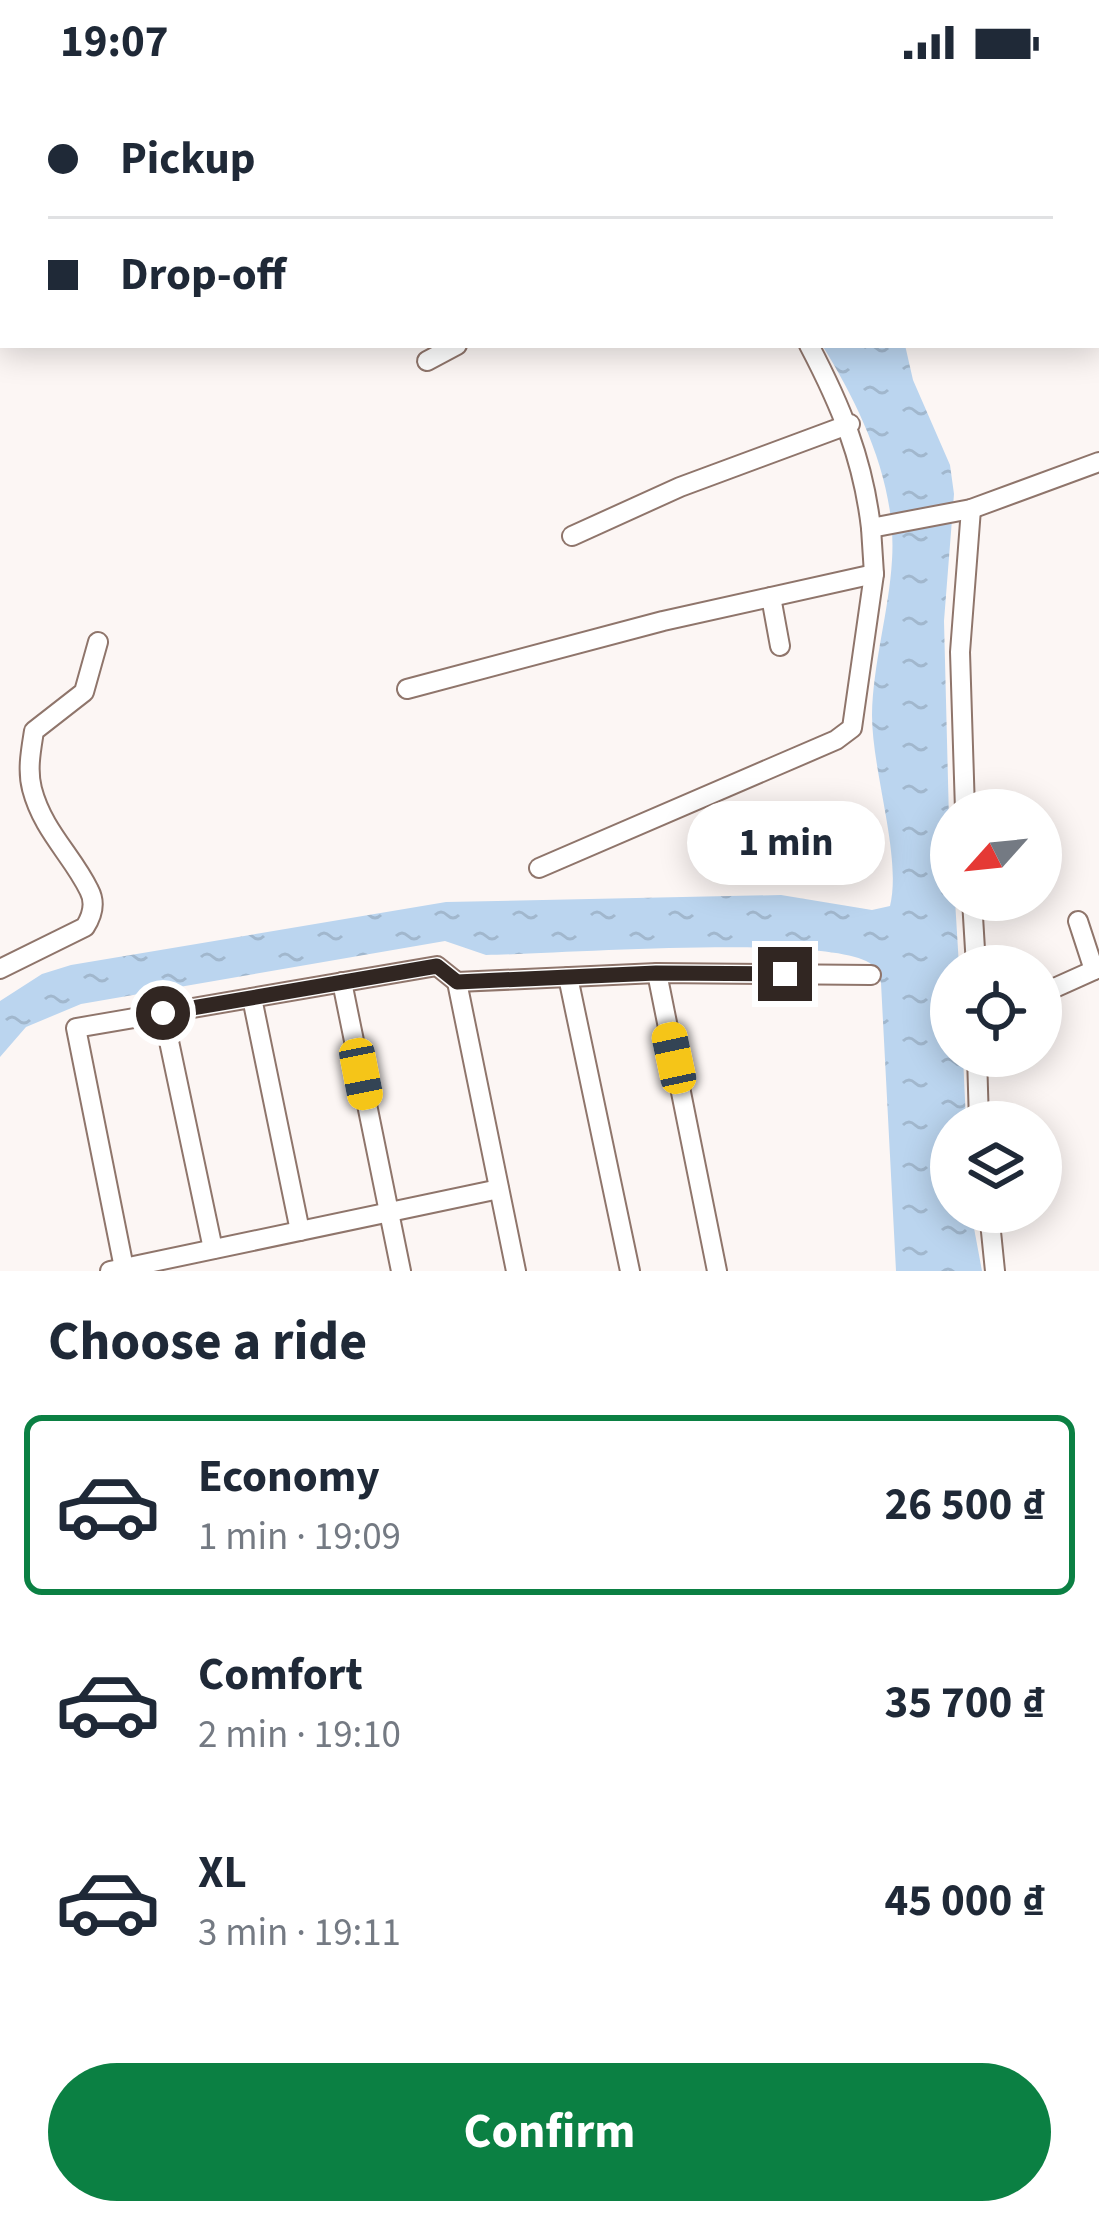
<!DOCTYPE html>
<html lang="en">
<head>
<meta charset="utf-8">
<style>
	:root { --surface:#fff; --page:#f6f6f7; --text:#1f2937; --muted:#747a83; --line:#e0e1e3; --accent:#0b8043 }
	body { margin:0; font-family:"Source Sans 3",sans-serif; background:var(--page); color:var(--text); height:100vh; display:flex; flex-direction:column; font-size:45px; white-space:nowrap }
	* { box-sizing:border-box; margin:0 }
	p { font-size:39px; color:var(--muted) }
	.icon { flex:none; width:66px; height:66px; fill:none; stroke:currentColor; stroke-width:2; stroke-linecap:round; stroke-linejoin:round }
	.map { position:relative; height:1187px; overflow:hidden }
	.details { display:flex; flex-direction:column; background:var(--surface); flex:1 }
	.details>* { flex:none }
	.top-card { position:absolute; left:0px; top:0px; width:1101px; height:264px; box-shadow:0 6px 30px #0003; display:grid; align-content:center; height:264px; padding:0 48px; background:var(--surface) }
	.needle { width:78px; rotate:243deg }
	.fabs { position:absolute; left:930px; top:705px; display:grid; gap:24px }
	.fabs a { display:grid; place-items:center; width:132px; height:132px; border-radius:50%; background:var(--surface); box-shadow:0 6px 30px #0003; font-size:60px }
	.end { position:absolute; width:54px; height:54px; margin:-27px; border:15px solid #312622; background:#fff; box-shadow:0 0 0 6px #fff }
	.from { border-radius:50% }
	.bubble { position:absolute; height:84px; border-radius:42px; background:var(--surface); box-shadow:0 6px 30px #0003; font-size:39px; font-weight:700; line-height:84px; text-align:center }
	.car { position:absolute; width:36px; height:72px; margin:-36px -18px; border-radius:15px; box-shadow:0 0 9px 3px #0007; background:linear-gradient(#f5c518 24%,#345 0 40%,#f5c518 0 76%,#345 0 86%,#f5c518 0) }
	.top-card b { display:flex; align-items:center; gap:42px; height:114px; font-size:45px }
	.top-card b+b { border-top:3px solid var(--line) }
	.top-card i { width:30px; height:30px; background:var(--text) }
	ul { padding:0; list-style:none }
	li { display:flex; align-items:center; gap:36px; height:180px; margin:0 24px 18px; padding:0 24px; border:6px solid transparent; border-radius:18px }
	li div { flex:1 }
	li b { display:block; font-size:45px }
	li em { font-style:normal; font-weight:700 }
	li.selected { border-color:var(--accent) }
	li>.icon { width:108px; height:108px; stroke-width:1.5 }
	h2 { padding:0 48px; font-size:54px; line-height:144px }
	.cta { display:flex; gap:24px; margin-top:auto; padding:24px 48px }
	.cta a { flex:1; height:138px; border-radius:72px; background:var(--accent); color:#fff; font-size:48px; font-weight:700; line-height:138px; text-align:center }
	.status { display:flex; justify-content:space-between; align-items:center; height:84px; padding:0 60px; background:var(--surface); direction:ltr }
	.status svg { height:33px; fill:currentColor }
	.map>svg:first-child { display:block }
</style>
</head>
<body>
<div class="status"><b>19:07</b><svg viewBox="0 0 49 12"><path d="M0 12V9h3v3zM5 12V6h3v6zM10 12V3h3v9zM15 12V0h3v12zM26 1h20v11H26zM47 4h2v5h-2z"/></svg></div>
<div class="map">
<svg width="1099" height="1187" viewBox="0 0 1099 1187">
	<defs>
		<pattern id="water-ripples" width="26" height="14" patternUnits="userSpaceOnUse" patternTransform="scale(3)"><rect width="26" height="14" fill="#bbd5ef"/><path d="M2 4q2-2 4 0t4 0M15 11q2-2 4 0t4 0" fill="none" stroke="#a1b7cd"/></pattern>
	</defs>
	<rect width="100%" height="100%" fill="#fcf6f4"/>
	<g fill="url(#water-ripples)">
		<polygon points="615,0 904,0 618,3"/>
		<path d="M822,261H905L913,296L950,381L954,410L944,537L951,816H955L959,882H951V972H963L966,1038H951V1128H971L982,1187H896L881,899C877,889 876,881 866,877C814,851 558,870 486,871L445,857L81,920L26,943L0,973V917L42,890L71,881L446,818L781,811L872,826L890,822C902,773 872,688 872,631C873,579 889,528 892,476C897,400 861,324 822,261Z"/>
	</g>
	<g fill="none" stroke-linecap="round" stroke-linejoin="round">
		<defs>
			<g id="minor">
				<polyline points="600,0 603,3"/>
				<polyline points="1064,0 1065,3"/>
				<polyline points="1098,98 1099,101"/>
				<path d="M809,261C841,322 863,375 871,444L971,425L1099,378"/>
				<polyline points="427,277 457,261"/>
				<polyline points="572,452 680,403 850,340"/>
				<polyline points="771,513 780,562"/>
				<polyline points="407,605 663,537 874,490"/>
				<polyline points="965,726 960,568 971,425"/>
				<polyline points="539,784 836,656 852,644 874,490 871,444"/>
				<polyline points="972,816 976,882"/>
				<polyline points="1078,837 1094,886"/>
				<path d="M0,885L85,843C92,832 96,819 89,806C72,771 43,747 32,705C27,686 31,666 34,647L84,608L98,558"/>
				<polyline points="657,889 717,1187"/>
				<polyline points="568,893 630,1187"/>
				<polyline points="342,898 401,1187"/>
				<polyline points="457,898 516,1187"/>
				<polyline points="1041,910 1099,884"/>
				<polyline points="252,914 300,1147"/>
				<polyline points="163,929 213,1165"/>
				<polyline points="977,972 979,1038"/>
				<polyline points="989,1128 995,1187"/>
				<polyline points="124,1184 76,944 437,882 457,898 657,889 871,891"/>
				<polyline points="110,1187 499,1105"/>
			</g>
		</defs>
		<use href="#minor" stroke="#8f756b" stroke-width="22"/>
		<use href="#minor" stroke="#fff" stroke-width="18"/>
	</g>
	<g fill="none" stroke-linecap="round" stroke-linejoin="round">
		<polyline stroke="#312622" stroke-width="15" points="163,929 437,882 457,898 656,889 785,890"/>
	</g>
</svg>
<div class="fabs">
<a><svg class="needle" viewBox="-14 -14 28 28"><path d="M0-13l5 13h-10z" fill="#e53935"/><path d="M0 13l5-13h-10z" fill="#747a83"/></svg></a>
<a><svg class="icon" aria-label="locate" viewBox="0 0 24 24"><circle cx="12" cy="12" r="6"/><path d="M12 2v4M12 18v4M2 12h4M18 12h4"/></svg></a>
<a><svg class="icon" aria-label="layers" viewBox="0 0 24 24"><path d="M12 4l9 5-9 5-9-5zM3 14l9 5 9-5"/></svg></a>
</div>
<i class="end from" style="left:163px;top:929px"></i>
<i class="end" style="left:785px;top:890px"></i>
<div class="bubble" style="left:687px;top:717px;width:198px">1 min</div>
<i class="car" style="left:674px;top:974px;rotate:348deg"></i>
<i class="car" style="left:361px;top:990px;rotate:169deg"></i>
<div class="top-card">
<b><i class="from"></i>Pickup</b>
<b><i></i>Drop-off</b>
</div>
</div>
<section class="details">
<h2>Choose a ride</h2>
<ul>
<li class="selected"><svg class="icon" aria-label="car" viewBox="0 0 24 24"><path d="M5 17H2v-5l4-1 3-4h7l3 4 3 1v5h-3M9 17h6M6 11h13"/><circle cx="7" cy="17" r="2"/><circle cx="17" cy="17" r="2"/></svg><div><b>Economy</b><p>1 min · 19:09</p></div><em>26 500 ₫</em></li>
<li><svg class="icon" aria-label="car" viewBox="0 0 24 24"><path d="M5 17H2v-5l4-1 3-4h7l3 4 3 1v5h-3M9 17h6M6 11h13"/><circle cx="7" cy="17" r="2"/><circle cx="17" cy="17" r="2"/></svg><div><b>Comfort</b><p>2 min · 19:10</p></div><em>35 700 ₫</em></li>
<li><svg class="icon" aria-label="car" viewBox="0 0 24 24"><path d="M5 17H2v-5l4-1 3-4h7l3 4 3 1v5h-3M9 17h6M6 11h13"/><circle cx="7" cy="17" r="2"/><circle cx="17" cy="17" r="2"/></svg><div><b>XL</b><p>3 min · 19:11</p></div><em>45 000 ₫</em></li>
</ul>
<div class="cta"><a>Confirm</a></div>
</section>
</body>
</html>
